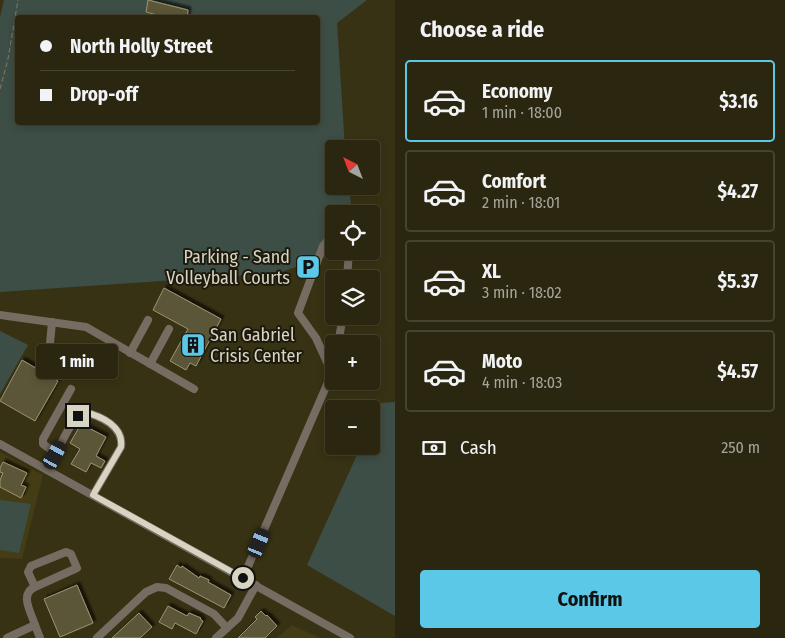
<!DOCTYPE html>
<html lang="en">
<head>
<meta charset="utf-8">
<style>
	:root { --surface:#2a260f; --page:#322e18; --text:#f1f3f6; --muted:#a5a59e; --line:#46432f; --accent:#5bc8e7 }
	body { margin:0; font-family:"Fira Sans Condensed",sans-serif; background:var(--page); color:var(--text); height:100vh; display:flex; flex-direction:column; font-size:19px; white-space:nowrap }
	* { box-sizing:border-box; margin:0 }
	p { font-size:16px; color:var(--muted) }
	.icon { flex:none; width:28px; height:28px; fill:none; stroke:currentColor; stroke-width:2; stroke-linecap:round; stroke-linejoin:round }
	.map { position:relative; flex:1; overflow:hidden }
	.sheet { display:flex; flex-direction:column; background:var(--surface); width:390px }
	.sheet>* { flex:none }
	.top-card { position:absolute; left:15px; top:15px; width:305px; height:110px; border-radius:5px; box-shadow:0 2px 8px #0003,0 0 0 1px var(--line); display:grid; align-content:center; height:110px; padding:0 25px; background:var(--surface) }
	.needle { width:32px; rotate:318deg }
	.buttons { position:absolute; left:325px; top:140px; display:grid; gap:10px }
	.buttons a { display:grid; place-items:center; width:55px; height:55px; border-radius:5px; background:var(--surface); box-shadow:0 2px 8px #0003,0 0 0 1px var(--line); font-size:25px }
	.end { position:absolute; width:22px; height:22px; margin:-11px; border:6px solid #d7d4c2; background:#111; box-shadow:0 0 0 2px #111 }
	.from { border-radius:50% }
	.bubble { position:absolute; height:35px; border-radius:5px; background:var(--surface); box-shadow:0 2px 8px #0003,0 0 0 1px var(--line); font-size:16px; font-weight:700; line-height:35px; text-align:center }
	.car { position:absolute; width:15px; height:30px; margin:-15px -8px; border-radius:6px; box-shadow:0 0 4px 1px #0007; background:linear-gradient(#222 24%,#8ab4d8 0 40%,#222 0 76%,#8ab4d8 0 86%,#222 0) }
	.top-card b { display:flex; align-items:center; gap:18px; height:48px; font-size:19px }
	.top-card b+b { border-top:1px solid var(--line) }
	.top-card i { width:12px; height:12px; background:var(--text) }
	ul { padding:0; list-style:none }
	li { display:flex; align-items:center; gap:15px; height:82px; margin:0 10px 8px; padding:0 15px; border:2px solid var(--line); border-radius:5px }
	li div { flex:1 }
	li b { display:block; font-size:19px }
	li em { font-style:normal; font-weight:700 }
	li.current { border-color:var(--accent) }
	li>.icon { width:45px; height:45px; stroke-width:1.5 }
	h2 { padding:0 25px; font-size:22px; line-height:60px }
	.pay { display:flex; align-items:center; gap:12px; height:55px; padding:0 25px; font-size:19px }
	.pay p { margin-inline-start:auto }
	.cta { display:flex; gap:10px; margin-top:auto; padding:10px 25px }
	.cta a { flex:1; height:58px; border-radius:5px; background:var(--accent); color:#111; font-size:20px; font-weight:700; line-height:58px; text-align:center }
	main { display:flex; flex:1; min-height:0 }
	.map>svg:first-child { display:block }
</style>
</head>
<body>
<main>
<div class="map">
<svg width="395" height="638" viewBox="0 0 395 638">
	<defs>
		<filter id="shadow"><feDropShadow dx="3" dy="-3" stdDeviation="1" flood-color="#0009"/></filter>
	</defs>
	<rect width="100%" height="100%" fill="#383214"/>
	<g fill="#443c15">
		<polygon points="0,452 43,475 22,559 0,558"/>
		<polygon points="292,625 320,638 277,638"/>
	</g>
	<g fill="#3d4e46" fill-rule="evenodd">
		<path d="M4,0H367L337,23L345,149H334V186H349L352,214H334V251H344L278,273L0,292V17ZM18,18H318V122H18Z"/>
		<polygon points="0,331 28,345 0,394"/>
		<polygon points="395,402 395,616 307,565 361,446 371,446 371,422 380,403"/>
		<polygon points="0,500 31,504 19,553 0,550"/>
	</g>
	<g fill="#5c5637" stroke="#9b9473" filter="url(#shadow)">
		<polygon points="148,0 188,10 187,18 169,18 146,12"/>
		<polygon points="164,288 221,319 196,366 190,363 186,370 170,361 188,329 153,310"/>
		<polygon points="22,360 58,381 35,421 0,401"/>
		<polygon points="81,424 106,437 96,456 105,461 101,468 91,463 86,472 71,464 80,449 70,443"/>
		<polygon points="3,462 27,473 21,485 26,487 21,498 0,487 0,480 3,473 0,472 0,468"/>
		<polygon points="177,565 181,568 182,566 199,578 200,576 209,580 208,582 231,595 224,608 169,579"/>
		<polygon points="77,585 93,623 60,637 44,599"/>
		<polygon points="168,606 187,616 189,613 201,618 200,619 203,621 196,634 175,623 172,629 159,622"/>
		<polygon points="261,611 266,616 267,615 277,626 265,638 238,638 257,619 255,617"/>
		<polygon points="139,613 152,627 140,638 112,638"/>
	</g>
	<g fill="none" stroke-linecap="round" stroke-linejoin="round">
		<polyline stroke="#807c63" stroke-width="1" stroke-dasharray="5 2.5" stroke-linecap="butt" points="0,89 8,59 18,0"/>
		<g stroke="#776c61" stroke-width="8">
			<polyline points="347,279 349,251"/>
			<polyline points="0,315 86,327 194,389"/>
			<polyline points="338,344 343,316"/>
			<polyline points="130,353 148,320"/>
			<polyline points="49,354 52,322"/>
			<polyline points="150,364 169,329"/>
			<polyline points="332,373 316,338 298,313 323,246 334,233"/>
			<polyline points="0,444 350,638"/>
			<path d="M55,455C63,441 70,421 84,412C101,416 124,427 121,447L93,495"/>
			<polyline points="47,470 55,455 54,452 43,444 43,439 71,389"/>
			<polyline points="243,578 332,373 334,365"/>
			<polyline points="35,625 40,638"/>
			<path d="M7,638L35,625C31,612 19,594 35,587L77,568L71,554L66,552L31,566L28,572L35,587"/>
			<polyline points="97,638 146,592 157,587 166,588 214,614 227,628"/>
			<polyline points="216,638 238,618 256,585"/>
		</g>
	</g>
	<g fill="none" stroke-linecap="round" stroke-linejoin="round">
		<path stroke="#d7d4c2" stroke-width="6" d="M78,416L84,412C101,416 124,426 121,447L93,495L243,578"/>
	</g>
	<defs>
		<symbol id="parking-square" viewBox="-11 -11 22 22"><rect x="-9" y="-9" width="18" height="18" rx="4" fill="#5bc8e7" stroke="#1d1a0d"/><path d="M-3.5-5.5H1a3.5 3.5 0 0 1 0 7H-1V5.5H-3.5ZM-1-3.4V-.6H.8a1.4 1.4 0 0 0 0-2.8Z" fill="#111"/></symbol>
		<symbol id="building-square" viewBox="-11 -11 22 22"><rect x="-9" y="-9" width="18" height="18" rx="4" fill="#5bc8e7" stroke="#1d1a0d"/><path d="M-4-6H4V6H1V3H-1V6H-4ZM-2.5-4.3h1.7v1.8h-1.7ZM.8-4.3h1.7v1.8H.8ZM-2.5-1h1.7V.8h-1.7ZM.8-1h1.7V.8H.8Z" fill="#111"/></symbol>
	</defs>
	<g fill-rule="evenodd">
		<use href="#parking-square" x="294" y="253" width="28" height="28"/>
		<use href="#building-square" x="179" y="331" width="28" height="28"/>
	</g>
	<g text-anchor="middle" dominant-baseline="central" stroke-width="4" stroke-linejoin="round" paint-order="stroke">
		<g font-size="18" fill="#d7d4c2" stroke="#1d1a0d" text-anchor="end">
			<text x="290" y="257">Parking - Sand<tspan x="290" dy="21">Volleyball Courts</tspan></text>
			<text x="210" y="335" text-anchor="start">San Gabriel<tspan x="210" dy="21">Crisis Center</tspan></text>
		</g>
	</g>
</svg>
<div class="buttons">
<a><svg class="needle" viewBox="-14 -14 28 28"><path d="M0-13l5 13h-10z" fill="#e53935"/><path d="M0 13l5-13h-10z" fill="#a5a59e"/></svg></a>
<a><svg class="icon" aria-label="locate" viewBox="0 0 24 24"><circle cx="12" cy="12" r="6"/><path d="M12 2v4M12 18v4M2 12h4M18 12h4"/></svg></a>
<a><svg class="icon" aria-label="layers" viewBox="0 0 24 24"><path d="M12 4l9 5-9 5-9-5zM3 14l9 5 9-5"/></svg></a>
<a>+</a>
<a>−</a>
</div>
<i class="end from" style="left:243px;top:578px"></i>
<i class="end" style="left:78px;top:416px"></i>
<div class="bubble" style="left:36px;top:344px;width:82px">1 min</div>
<i class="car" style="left:55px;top:455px;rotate:29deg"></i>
<i class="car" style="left:259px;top:543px;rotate:23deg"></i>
<div class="top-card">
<b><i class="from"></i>North Holly Street</b>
<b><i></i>Drop-off</b>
</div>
</div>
<section class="sheet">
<h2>Choose a ride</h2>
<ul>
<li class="current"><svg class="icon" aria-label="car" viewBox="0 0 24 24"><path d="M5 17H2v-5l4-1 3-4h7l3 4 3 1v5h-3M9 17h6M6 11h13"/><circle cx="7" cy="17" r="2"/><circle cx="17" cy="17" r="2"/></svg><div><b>Economy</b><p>1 min · 18:00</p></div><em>$3.16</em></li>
<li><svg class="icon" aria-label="car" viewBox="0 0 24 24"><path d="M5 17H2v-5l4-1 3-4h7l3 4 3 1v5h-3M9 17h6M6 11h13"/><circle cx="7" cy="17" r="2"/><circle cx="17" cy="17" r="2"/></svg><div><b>Comfort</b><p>2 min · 18:01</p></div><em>$4.27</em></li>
<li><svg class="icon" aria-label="car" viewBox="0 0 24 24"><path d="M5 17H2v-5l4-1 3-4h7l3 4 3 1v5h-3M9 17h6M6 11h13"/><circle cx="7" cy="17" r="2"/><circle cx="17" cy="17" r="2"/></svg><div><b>XL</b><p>3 min · 18:02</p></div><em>$5.37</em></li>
<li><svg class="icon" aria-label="car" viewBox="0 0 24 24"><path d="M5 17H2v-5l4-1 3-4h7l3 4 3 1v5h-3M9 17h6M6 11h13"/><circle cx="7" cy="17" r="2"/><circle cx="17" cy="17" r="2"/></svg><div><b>Moto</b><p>4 min · 18:03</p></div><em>$4.57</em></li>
</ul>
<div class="pay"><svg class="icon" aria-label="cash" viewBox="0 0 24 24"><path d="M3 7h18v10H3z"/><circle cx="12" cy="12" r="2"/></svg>Cash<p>250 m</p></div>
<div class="cta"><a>Confirm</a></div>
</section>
</main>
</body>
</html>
